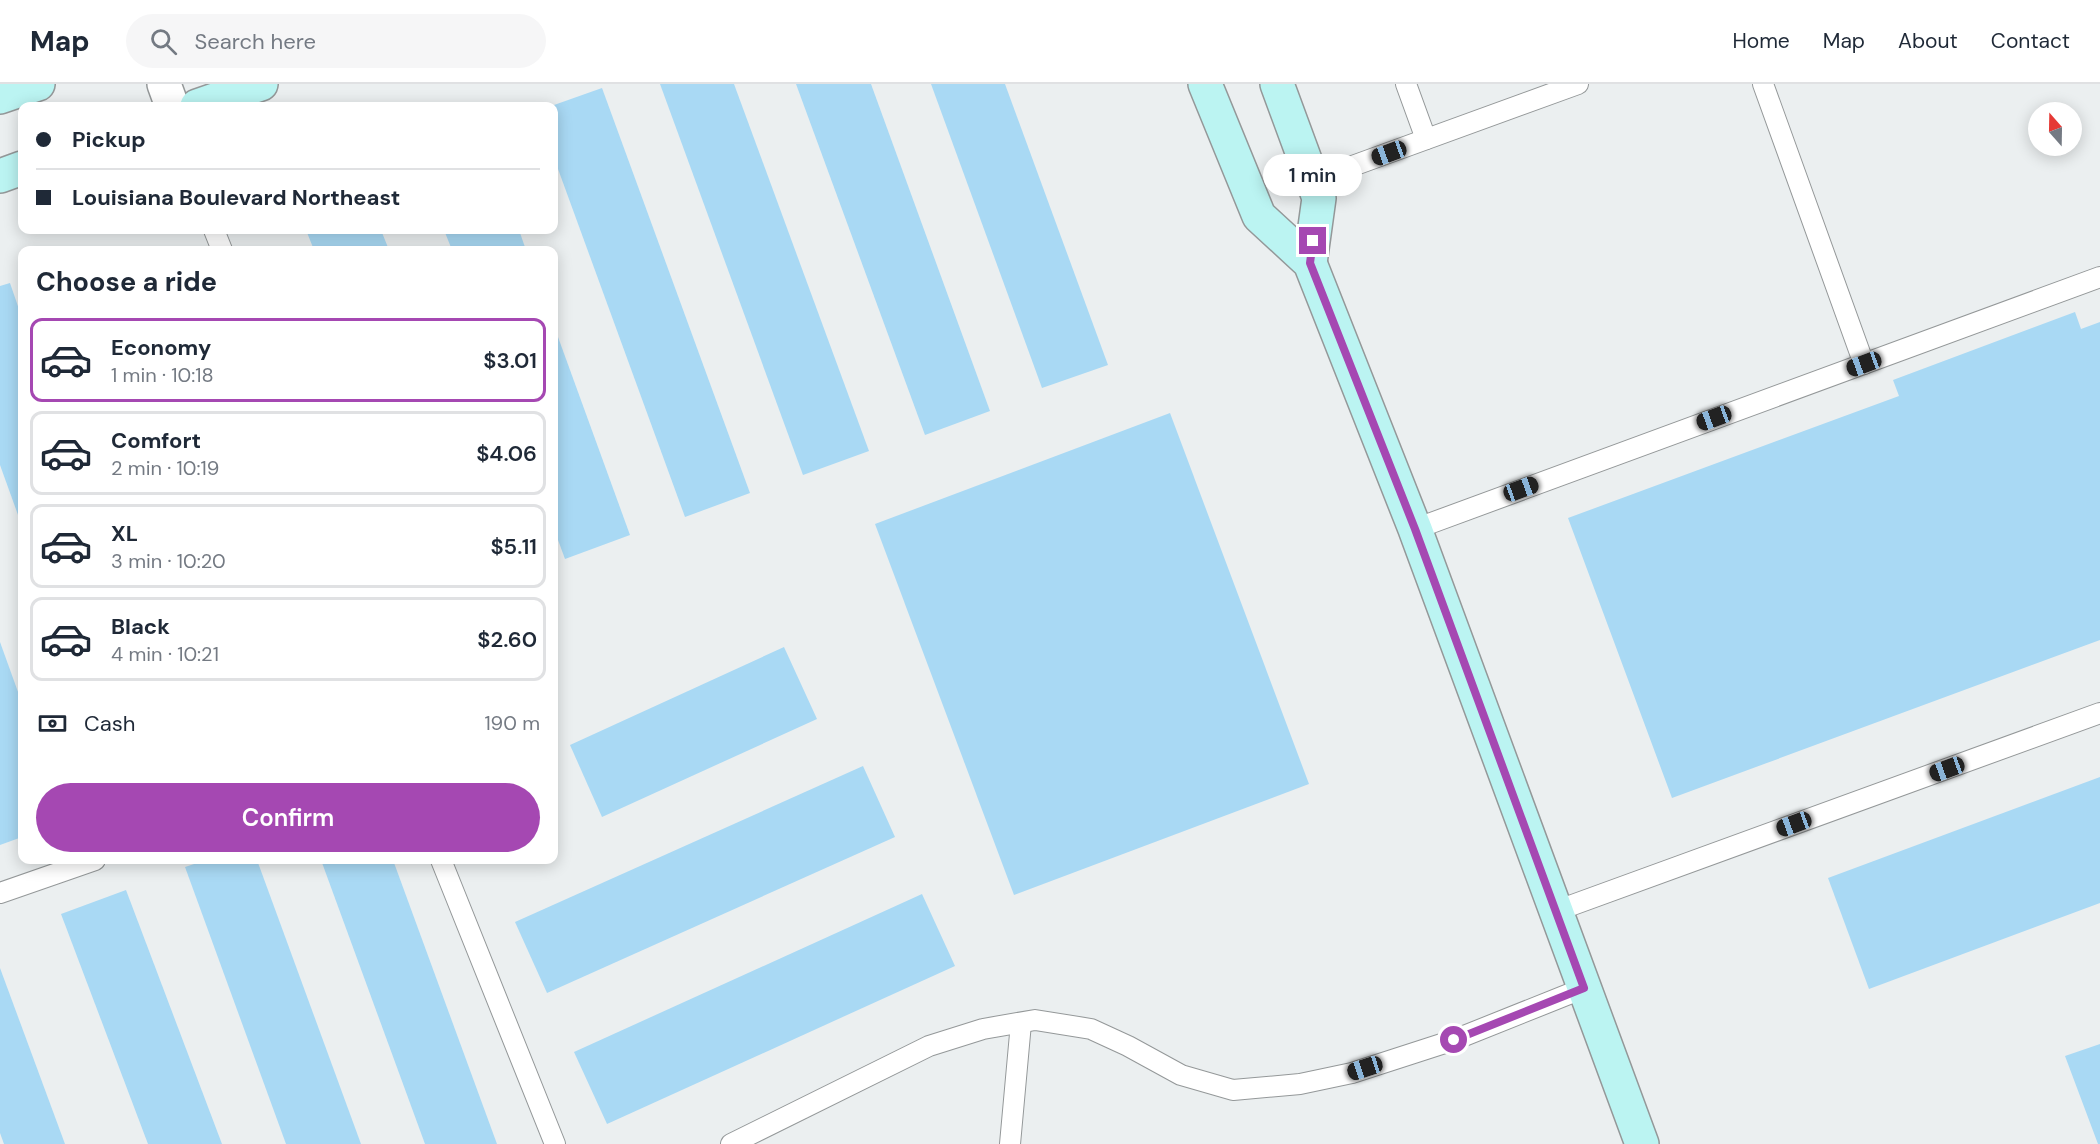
<!DOCTYPE html>
<html lang="en">
<head>
<meta charset="utf-8">
<style>
	:root { --surface:#fff; --page:#f6f6f7; --text:#1f2937; --muted:#747a83; --line:#e0e1e3; --accent:#a548b2 }
	body { margin:0; font-family:"DM Sans",sans-serif; background:var(--page); color:var(--text); height:100vh; display:flex; flex-direction:column; font-size:22px; white-space:nowrap }
	* { box-sizing:border-box; margin:0 }
	p { font-size:20px; color:var(--muted) }
	.icon { flex:none; width:33px; height:33px; fill:none; stroke:currentColor; stroke-width:2; stroke-linecap:round; stroke-linejoin:round }
	.map { position:relative; flex:1; overflow:hidden }
	.side { position:absolute; left:18px; top:162px; width:540px; height:618px; display:flex; flex-direction:column; background:var(--surface); border-radius:12px; box-shadow:0 3px 15px #0003 }
	.side>* { flex:none }
	.banner { position:absolute; left:18px; top:18px; width:540px; height:132px; border-radius:12px; box-shadow:0 3px 15px #0003; display:grid; align-content:center; height:132px; padding:0 18px; background:var(--surface) }
	.needle { width:39px; rotate:340deg }
	.buttons { position:absolute; left:2028px; top:18px; display:grid; gap:12px }
	.buttons a { display:grid; place-items:center; width:54px; height:54px; border-radius:50%; background:var(--surface); box-shadow:0 3px 15px #0003; font-size:30px }
	.end { position:absolute; width:27px; height:27px; margin:-14px; border:8px solid #a548b2; background:#fff; box-shadow:0 0 0 3px #fff }
	.from { border-radius:50% }
	.bubble { position:absolute; height:42px; border-radius:21px; background:var(--surface); box-shadow:0 3px 15px #0003; font-size:20px; font-weight:600; line-height:42px; text-align:center }
	.car { position:absolute; width:18px; height:36px; margin:-18px -9px; border-radius:8px; box-shadow:0 0 4px 2px #0007; background:linear-gradient(#222 24%,#8ab4d8 0 40%,#222 0 76%,#8ab4d8 0 86%,#222 0) }
	.banner b { display:flex; align-items:center; gap:21px; height:57px; font-size:22px }
	.banner b+b { border-top:2px solid var(--line) }
	.banner i { width:15px; height:15px; background:var(--text) }
	ul { padding:0; list-style:none }
	li { display:flex; align-items:center; gap:18px; height:84px; margin:0 12px 9px; padding:0 6px; border:3px solid var(--line); border-radius:12px }
	li div { flex:1 }
	li b { display:block; font-size:22px }
	li em { font-style:normal; font-weight:600 }
	li.on { border-color:var(--accent) }
	li>.icon { width:54px; height:54px; stroke-width:1.5 }
	h2 { padding:0 18px; font-size:27px; line-height:72px }
	.pay { display:flex; align-items:center; gap:15px; height:66px; padding:0 18px; font-size:22px }
	.pay p { margin-inline-start:auto }
	.cta { display:flex; gap:12px; margin-top:auto; padding:12px 18px }
	.cta a { flex:1; height:69px; border-radius:36px; background:var(--accent); color:#fff; font-size:24px; font-weight:600; line-height:69px; text-align:center }
	header { display:flex; align-items:center; gap:36px; box-sizing:border-box; height:84px; padding:0 30px; background:var(--surface); border-bottom:2px solid var(--line) }
	header strong { font-size:28px }
	nav { display:flex; gap:33px; margin-inline-start:auto; font-size:21px }
	.search { width:420px; height:54px; background:var(--page); display:flex; align-items:center; gap:15px; box-sizing:border-box; padding:0 21px; border-radius:33px; color:var(--muted); font-size:22px }
	.map>svg:first-child { display:block }
</style>
</head>
<body>
<header>
<strong>Map</strong>
<div class="search"><svg class="icon" aria-label="search" viewBox="0 0 24 24"><circle cx="10" cy="10" r="6"/><path d="M15 15l6 6"/></svg>Search here</div>
<nav><a>Home</a><a>Map</a><a>About</a><a>Contact</a></nav>
</header>
<div class="map">
<svg width="2100" height="1060" viewBox="0 0 2100 1060">
	<rect width="100%" height="100%" fill="#ebeff0"/>
	<g fill="#a9d9f4">
		<polygon points="660,0 734,0 869,367 803,391"/>
		<polygon points="796,0 871,0 990,327 925,351"/>
		<polygon points="931,0 1005,0 1108,281 1042,304"/>
		<polygon points="602,4 750,409 685,433 554,74 554,21"/>
		<polygon points="306,146 381,146 389,166 314,166"/>
		<polygon points="444,146 519,146 526,166 452,166"/>
		<polygon points="10,199 22,234 22,442 0,381 0,202"/>
		<polygon points="2075,228 2081,245 2100,238 2100,556 1672,714 1568,434 1899,312 1893,296"/>
		<polygon points="554,242 630,451 565,475 554,445"/>
		<polygon points="1170,329 1309,700 1014,811 875,440"/>
		<polygon points="0,558 22,619 22,753 0,761"/>
		<polygon points="784,563 817,635 602,733 570,661"/>
		<polygon points="863,682 895,753 547,909 515,838"/>
		<polygon points="2100,693 2100,819 1869,905 1828,794"/>
		<polygon points="206,776 257,776 361,1060 286,1060 185,783"/>
		<polygon points="321,776 393,776 497,1060 425,1060"/>
		<polygon points="126,806 222,1060 148,1060 61,830"/>
		<polygon points="922,810 955,882 607,1040 574,968"/>
		<polygon points="0,884 65,1060 4,1060 0,1049"/>
		<polygon points="2100,960 2100,1060 2098,1060 2065,972"/>
	</g>
	<g fill="none" stroke-linecap="round" stroke-linejoin="round">
		<defs>
			<g id="lane">
				<polyline points="1406,0 1426,55"/>
				<polyline points="1763,0 1864,280"/>
				<polyline points="1314,96 1578,0"/>
				<polyline points="214,146 222,166"/>
				<polyline points="1415,445 2100,193"/>
				<polyline points="441,776 555,1060"/>
				<polyline points="0,809 95,776"/>
				<polyline points="1556,827 2100,629"/>
				<polyline points="731,1060 929,962 983,945 1035,936 1091,945 1128,962 1181,991 1233,1006 1300,1000 1352,989 1454,956 1584,904"/>
				<polyline points="1010,1060 1021,939"/>
			</g>
			<polyline id="street" points="164,0 172,22"/>
			<g id="secondary">
				<polyline points="1205,0 1259,132 1310,179 1415,445 1642,1060"/>
				<polyline points="1277,0 1319,114 1310,179"/>
				<polyline points="0,13 38,0"/>
				<polyline points="197,22 261,0"/>
				<polyline points="0,92 22,84"/>
			</g>
		</defs>
		<use href="#lane" stroke="#949899" stroke-width="22"/>
		<use href="#street" stroke="#949899" stroke-width="36"/>
		<use href="#secondary" stroke="#949899" stroke-width="36"/>
		<use href="#lane" stroke="#fff" stroke-width="20"/>
		<use href="#street" stroke="#fff" stroke-width="33"/>
		<use href="#secondary" stroke="#bbf4f2" stroke-width="33"/>
	</g>
	<g fill="none" stroke-linecap="round" stroke-linejoin="round">
		<polyline stroke="#a548b2" stroke-width="8" points="1313,157 1310,179 1415,445 1584,904 1454,956"/>
	</g>
</svg>
<div class="buttons">
<a><svg class="needle" viewBox="-14 -14 28 28"><path d="M0-13l5 13h-10z" fill="#e53935"/><path d="M0 13l5-13h-10z" fill="#747a83"/></svg></a>
</div>
<i class="end from" style="left:1454px;top:956px"></i>
<i class="end" style="left:1313px;top:157px"></i>
<div class="bubble" style="left:1263px;top:70px;width:99px">1 min</div>
<i class="car" style="left:1389px;top:69px;rotate:250deg"></i>
<i class="car" style="left:1864px;top:280px;rotate:250deg"></i>
<i class="car" style="left:1714px;top:334px;rotate:250deg"></i>
<i class="car" style="left:1521px;top:405px;rotate:70deg"></i>
<i class="car" style="left:1947px;top:685px;rotate:250deg"></i>
<i class="car" style="left:1794px;top:740px;rotate:250deg"></i>
<i class="car" style="left:1365px;top:984px;rotate:252deg"></i>
<div class="banner">
<b><i class="from"></i>Pickup</b>
<b><i></i>Louisiana Boulevard Northeast</b>
</div>
<section class="side">
<h2>Choose a ride</h2>
<ul>
<li class="on"><svg class="icon" aria-label="car" viewBox="0 0 24 24"><path d="M5 17H2v-5l4-1 3-4h7l3 4 3 1v5h-3M9 17h6M6 11h13"/><circle cx="7" cy="17" r="2"/><circle cx="17" cy="17" r="2"/></svg><div><b>Economy</b><p>1 min · 10:18</p></div><em>$3.01</em></li>
<li><svg class="icon" aria-label="car" viewBox="0 0 24 24"><path d="M5 17H2v-5l4-1 3-4h7l3 4 3 1v5h-3M9 17h6M6 11h13"/><circle cx="7" cy="17" r="2"/><circle cx="17" cy="17" r="2"/></svg><div><b>Comfort</b><p>2 min · 10:19</p></div><em>$4.06</em></li>
<li><svg class="icon" aria-label="car" viewBox="0 0 24 24"><path d="M5 17H2v-5l4-1 3-4h7l3 4 3 1v5h-3M9 17h6M6 11h13"/><circle cx="7" cy="17" r="2"/><circle cx="17" cy="17" r="2"/></svg><div><b>XL</b><p>3 min · 10:20</p></div><em>$5.11</em></li>
<li><svg class="icon" aria-label="car" viewBox="0 0 24 24"><path d="M5 17H2v-5l4-1 3-4h7l3 4 3 1v5h-3M9 17h6M6 11h13"/><circle cx="7" cy="17" r="2"/><circle cx="17" cy="17" r="2"/></svg><div><b>Black</b><p>4 min · 10:21</p></div><em>$2.60</em></li>
</ul>
<div class="pay"><svg class="icon" aria-label="cash" viewBox="0 0 24 24"><path d="M3 7h18v10H3z"/><circle cx="12" cy="12" r="2"/></svg>Cash<p>190 m</p></div>
<div class="cta"><a>Confirm</a></div>
</section>
</div>
</body>
</html>
